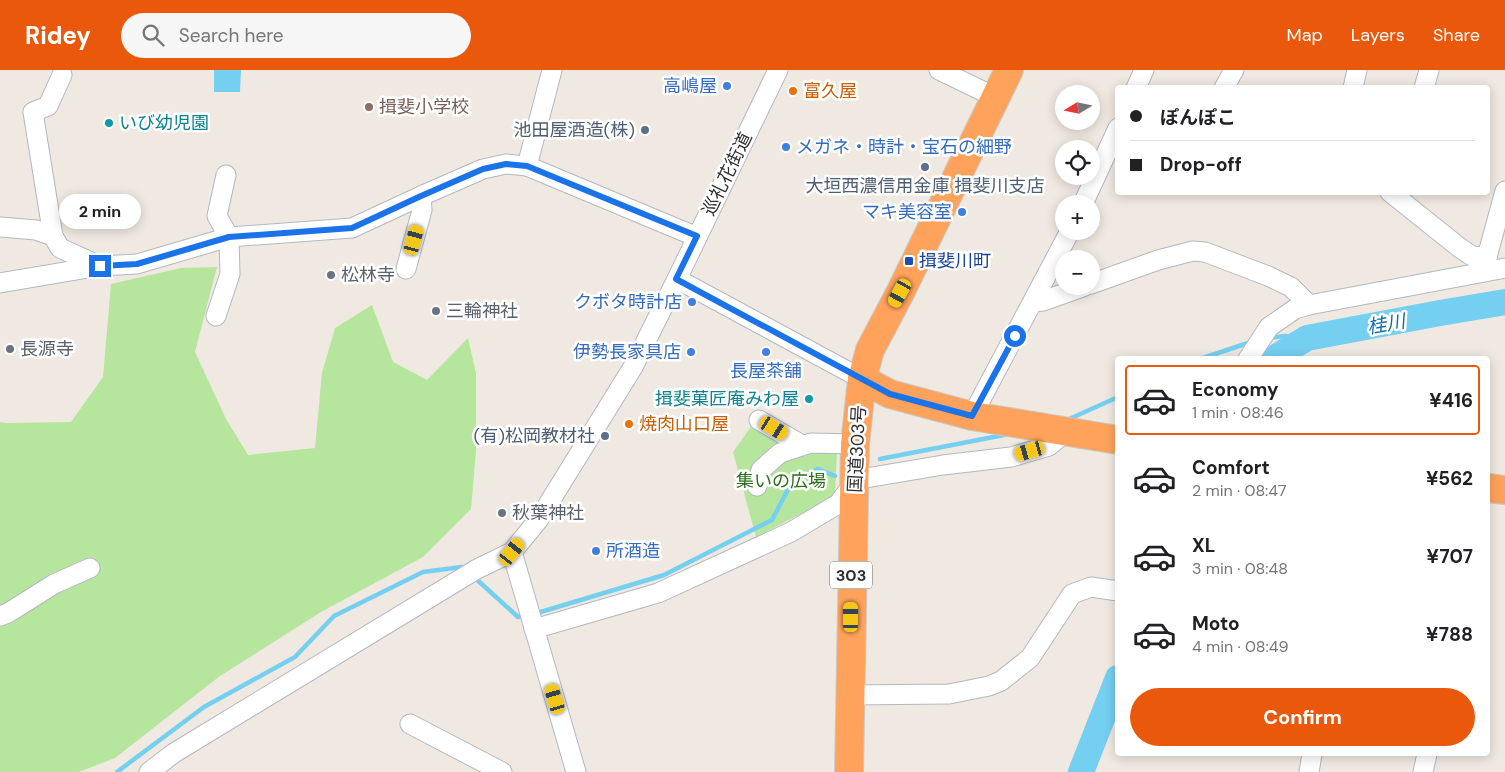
<!DOCTYPE html>
<html lang="en">
<head>
<meta charset="utf-8">
<style>
	:root { --surface:#fff; --page:#f6f6f6; --text:#202124; --muted:#757577; --line:#e0e0e0; --accent:#ea580c }
	body { margin:0; font-family:"DM Sans","Noto Sans JP",sans-serif; background:var(--page); color:var(--text); height:100vh; display:flex; flex-direction:column; font-size:19px; white-space:nowrap }
	* { box-sizing:border-box; margin:0 }
	p { font-size:16px; color:var(--muted) }
	.icon { flex:none; width:28px; height:28px; fill:none; stroke:currentColor; stroke-width:2; stroke-linecap:round; stroke-linejoin:round }
	.map { position:relative; flex:1; overflow:hidden }
	.sheet { position:absolute; left:1115px; top:286px; width:375px; height:400px; display:flex; flex-direction:column; background:var(--surface); border-radius:5px; box-shadow:0 2px 12px #0003 }
	.sheet>* { flex:none }
	.hud { position:absolute; left:1115px; top:15px; width:375px; height:110px; border-radius:5px; box-shadow:0 2px 12px #0003; display:grid; align-content:center; height:110px; padding:0 15px; background:var(--surface) }
	.needle { width:32px; rotate:260deg }
	.buttons { position:absolute; left:1055px; top:15px; display:grid; gap:10px }
	.buttons a { display:grid; place-items:center; width:45px; height:45px; border-radius:50%; background:var(--surface); box-shadow:0 2px 12px #0003; font-size:25px }
	.end { position:absolute; width:22px; height:22px; margin:-11px; border:6px solid #1a73e8; background:#fff; box-shadow:0 0 0 2px #fff }
	.from { border-radius:50% }
	.bubble { position:absolute; height:35px; border-radius:18px; background:var(--surface); box-shadow:0 2px 12px #0003; font-size:16px; font-weight:700; line-height:35px; text-align:center }
	.car { position:absolute; width:15px; height:30px; margin:-15px -8px; border-radius:6px; box-shadow:0 0 4px 1px #0007; background:linear-gradient(#f5c518 24%,#345 0 40%,#f5c518 0 76%,#345 0 86%,#f5c518 0) }
	.hud b { display:flex; align-items:center; gap:18px; height:48px; font-size:19px }
	.hud b+b { border-top:1px solid var(--line) }
	.hud i { width:12px; height:12px; background:var(--text) }
	ul { padding:9px 0 0; list-style:none }
	li { display:flex; align-items:center; gap:15px; height:70px; margin:0 10px 8px; padding:0 5px; border:2px solid transparent; border-radius:5px }
	li div { flex:1 }
	li b { display:block; font-size:19px }
	li em { font-style:normal; font-weight:700 }
	li.active { border-color:var(--accent) }
	li>.icon { width:45px; height:45px; stroke-width:1.5 }
	.primary-button { display:flex; gap:10px; margin-top:auto; padding:10px 15px }
	.primary-button a { flex:1; height:58px; border-radius:30px; background:var(--accent); color:#fff; font-size:20px; font-weight:700; line-height:58px; text-align:center }
	header { display:flex; align-items:center; gap:30px; box-sizing:border-box; height:70px; padding:0 25px; background:var(--accent); color:#fff }
	header strong { font-size:24px }
	nav { display:flex; gap:28px; margin-inline-start:auto; font-size:18px }
	.search { width:350px; height:45px; background:var(--page); display:flex; align-items:center; gap:12px; box-sizing:border-box; padding:0 18px; border-radius:28px; color:var(--muted); font-size:19px }
	.map>svg:first-child { display:block }
</style>
</head>
<body>
<header>
<strong>Ridey</strong>
<div class="search"><svg class="icon" aria-label="search" viewBox="0 0 24 24"><circle cx="10" cy="10" r="6"/><path d="M15 15l6 6"/></svg>Search here</div>
<nav><a>Map</a><a>Layers</a><a>Share</a></nav>
</header>
<div class="map">
<svg width="1505" height="702" viewBox="0 0 1505 702">
	<rect width="100%" height="100%" fill="#efe9e1"/>
	<g fill="#b6e59e">
		<polygon points="217,197 195,282 226,349 248,385 315,378 322,303 335,258 372,235 393,292 427,310 468,268 476,303 476,381 471,439 423,487 321,542 220,606 115,688 79,702 0,702 0,352 6,353 71,352 103,307 111,214 181,198"/>
		<polygon points="755,351 837,381 835,426 756,467 733,382"/>
	</g>
	<polygon fill="#75cff0" points="214,0 241,0 240,22 214,22"/>
	<g fill="none" stroke-linecap="round" stroke-linejoin="round">
		<g stroke="#75cff0" stroke-width="4.5">
			<polyline points="1268,268 1285,266 1307,268"/>
			<polyline points="1200,289 1251,272"/>
			<polyline points="1067,350 1118,327"/>
			<polyline points="880,389 1009,364"/>
			<polyline points="474,507 518,547 526,545"/>
			<polyline points="534,544 664,505 772,450 793,410 818,399 835,406"/>
			<polyline points="117,702 204,637 295,587 334,546 423,502 462,497 467,501"/>
		</g>
		<g stroke="#75cff0" stroke-width="26">
			<polyline points="1273,289 1307,268 1440,243 1505,232"/>
			<polyline points="1081,702 1118,608"/>
		</g>
		<defs>
			<g id="minor">
				<polyline points="778,0 677,209 862,309"/>
				<polyline points="939,0 995,27"/>
				<polyline points="1136,18 1144,0"/>
				<polyline points="1224,18 1234,0"/>
				<polyline points="1353,18 1357,0"/>
				<polyline points="1424,18 1429,0"/>
				<polyline points="527,96 552,0"/>
				<polyline points="1390,122 1460,178 1472,186 1487,187"/>
				<polyline points="1083,134 1118,58"/>
				<polyline points="0,157 36,160 53,166 60,178 100,196 137,194 229,167 352,158 421,126 483,99 506,94 527,96 697,167"/>
				<polyline points="53,166 33,42 48,36 62,5"/>
				<polyline points="406,199 422,140 421,126"/>
				<polyline points="1487,200 1487,187 1505,121"/>
				<polyline points="0,213 100,196"/>
				<polyline points="1091,214 1158,190 1193,181 1205,182 1268,206 1291,217 1309,235"/>
				<polyline points="1033,232 1043,231 1085,216"/>
				<polyline points="216,246 230,204 229,167 217,146 226,105"/>
				<polyline points="1248,289 1269,257 1295,239 1309,235 1505,198"/>
				<polyline points="972,346 1070,161"/>
				<polyline points="759,350 802,375"/>
				<polyline points="757,416 761,400 780,383 811,373 855,374"/>
				<polyline points="512,482 576,702"/>
				<polyline points="0,546 8,543 54,514 90,498"/>
				<polyline points="534,559 658,523 791,462 838,434 854,413 866,408 943,395 1011,387 1049,376 1066,362"/>
				<polyline points="850,625 949,624 989,616 1001,611 1030,588 1072,524 1091,517 1118,521"/>
				<polyline points="410,654 502,702"/>
				<polyline points="149,702 174,683 477,499 512,482 539,449 633,297 677,209"/>
				<polyline points="1309,702 1312,684"/>
				<polyline points="1423,702 1427,684"/>
			</g>
			<g id="highway">
				<polyline points="862,309 890,324 972,346 1118,370"/>
				<polyline points="1488,418 1505,420"/>
				<polyline points="849,702 855,374 862,309 870,280 900,223 1009,0"/>
			</g>
		</defs>
		<use href="#minor" stroke="#b4b7c1" stroke-width="21"/>
		<use href="#highway" stroke="#c9c9c9" stroke-width="30"/>
		<use href="#minor" stroke="#fff" stroke-width="19"/>
		<use href="#highway" stroke="#ffa35c" stroke-width="28"/>
	</g>
	<g fill="none" stroke-linecap="round" stroke-linejoin="round">
		<polyline stroke="#1a73e8" stroke-width="6" points="100,196 137,194 229,167 352,158 421,126 483,99 506,94 527,96 697,166 676,209 890,324 972,346 1015,266"/>
	</g>
	<g fill="#3f7fe0" stroke="#fff" stroke-width="2">
		<circle cx="727" cy="16" r="5"/>
		<circle cx="786" cy="77" r="5"/>
		<circle cx="962" cy="142" r="5"/>
		<circle cx="692" cy="232" r="5"/>
		<circle cx="691" cy="282" r="5"/>
		<circle cx="766" cy="282" r="5"/>
		<circle cx="596" cy="481" r="5"/>
	</g>
	<g fill="#e8710a" stroke="#fff" stroke-width="2">
		<circle cx="793" cy="21" r="5"/>
		<circle cx="629" cy="354" r="5"/>
	</g>
	<circle fill="#8d6e63" stroke="#fff" stroke-width="2" cx="369" cy="37" r="5"/>
	<g fill="#0f9aa8" stroke="#fff" stroke-width="2">
		<circle cx="109" cy="53" r="5"/>
		<circle cx="809" cy="329" r="5"/>
	</g>
	<g fill="#5c6f8a" stroke="#fff" stroke-width="2">
		<circle cx="645" cy="60" r="5"/>
		<circle cx="925" cy="97" r="5"/>
		<circle cx="605" cy="366" r="5"/>
	</g>
	<rect fill="#1a4fb4" stroke="#fff" stroke-width="2" x="904" y="186" width="10" height="10" rx="2.5"/>
	<g fill="#6b7280" stroke="#fff" stroke-width="2">
		<circle cx="331" cy="205" r="5"/>
		<circle cx="436" cy="241" r="5"/>
		<circle cx="10" cy="279" r="5"/>
		<circle cx="502" cy="443" r="5"/>
	</g>
	<g text-anchor="middle" dominant-baseline="central" stroke-width="5" stroke-linejoin="round" paint-order="stroke">
		<rect fill="#fff" stroke="#6d6d6d" stroke-width="1" x="830" y="491.5" width="42" height="27" rx="4"/>
		<g font-size="16" font-weight="bold" fill="#2e2e2e">
			<text x="851" y="505">303</text>
		</g>
		<g font-size="18" fill="#366cbe" stroke="#fff" text-anchor="end">
			<text x="717" y="16">高嶋屋</text>
			<text x="796" y="77" text-anchor="start">メガネ・時計・宝石の細野</text>
			<text x="952" y="142">マキ美容室</text>
			<text x="682" y="232">クボタ時計店</text>
			<text x="681" y="282">伊勢長家具店</text>
			<text x="766" y="301" text-anchor="middle">長屋茶舗</text>
			<text x="606" y="481" text-anchor="start">所酒造</text>
		</g>
		<g font-size="18" fill="#c56008" stroke="#fff" text-anchor="start">
			<text x="803" y="21">富久屋</text>
			<text x="639" y="354">焼肉山口屋</text>
		</g>
		<g font-size="18" fill="#785e54" stroke="#fff" text-anchor="start">
			<text x="379" y="37">揖斐小学校</text>
		</g>
		<g font-size="18" fill="#0d838f" stroke="#fff" text-anchor="start">
			<text x="119" y="53">いび幼児園</text>
			<text x="799" y="329" text-anchor="end">揖斐菓匠庵みわ屋</text>
		</g>
		<g font-size="18" fill="#4e5e75" stroke="#fff" text-anchor="end">
			<text x="635" y="60">池田屋酒造(株)</text>
			<text x="925" y="116" text-anchor="middle">大垣西濃信用金庫 揖斐川支店</text>
			<text x="595" y="366">(有)松岡教材社</text>
		</g>
		<g font-size="18" fill="#2e2e2e" stroke="#fff">
			<text transform="translate(727 104) rotate(-64)">巡礼花街道</text>
			<text transform="translate(857 379) rotate(-87)">国道303号</text>
		</g>
		<g font-size="18" fill="#164399" stroke="#fff" text-anchor="start">
			<text x="919" y="191">揖斐川町</text>
		</g>
		<g font-size="18" fill="#5b616d" stroke="#fff" text-anchor="start">
			<text x="341" y="205">松林寺</text>
			<text x="446" y="241">三輪神社</text>
			<text x="20" y="279">長源寺</text>
			<text x="512" y="443">秋葉神社</text>
		</g>
		<g font-size="18" fill="#2c6e1b" stroke="#fff">
			<text x="781" y="411">集いの広場</text>
		</g>
		<g font-size="19" font-style="italic" fill="#0d6fa3" stroke="#fff">
			<text transform="translate(1386 254) rotate(-10)">桂川</text>
		</g>
	</g>
</svg>
<div class="buttons">
<a><svg class="needle" viewBox="-14 -14 28 28"><path d="M0-13l5 13h-10z" fill="#e53935"/><path d="M0 13l5-13h-10z" fill="#757577"/></svg></a>
<a><svg class="icon" aria-label="locate" viewBox="0 0 24 24"><circle cx="12" cy="12" r="6"/><path d="M12 2v4M12 18v4M2 12h4M18 12h4"/></svg></a>
<a>+</a>
<a>−</a>
</div>
<i class="end from" style="left:1015px;top:266px"></i>
<i class="end" style="left:100px;top:196px"></i>
<div class="bubble" style="left:59px;top:124px;width:82px">2 min</div>
<i class="car" style="left:414px;top:170px;rotate:15deg"></i>
<i class="car" style="left:900px;top:223px;rotate:209deg"></i>
<i class="car" style="left:774px;top:358px;rotate:121deg"></i>
<i class="car" style="left:1030px;top:381px;rotate:254deg"></i>
<i class="car" style="left:512px;top:482px;rotate:39deg"></i>
<i class="car" style="left:851px;top:547px;rotate:0deg"></i>
<i class="car" style="left:555px;top:629px;rotate:343deg"></i>
<div class="hud">
<b><i class="from"></i>ぽんぽこ</b>
<b><i></i>Drop-off</b>
</div>
<section class="sheet">
<ul>
<li class="active"><svg class="icon" aria-label="car" viewBox="0 0 24 24"><path d="M5 17H2v-5l4-1 3-4h7l3 4 3 1v5h-3M9 17h6M6 11h13"/><circle cx="7" cy="17" r="2"/><circle cx="17" cy="17" r="2"/></svg><div><b>Economy</b><p>1 min · 08:46</p></div><em>¥416</em></li>
<li><svg class="icon" aria-label="car" viewBox="0 0 24 24"><path d="M5 17H2v-5l4-1 3-4h7l3 4 3 1v5h-3M9 17h6M6 11h13"/><circle cx="7" cy="17" r="2"/><circle cx="17" cy="17" r="2"/></svg><div><b>Comfort</b><p>2 min · 08:47</p></div><em>¥562</em></li>
<li><svg class="icon" aria-label="car" viewBox="0 0 24 24"><path d="M5 17H2v-5l4-1 3-4h7l3 4 3 1v5h-3M9 17h6M6 11h13"/><circle cx="7" cy="17" r="2"/><circle cx="17" cy="17" r="2"/></svg><div><b>XL</b><p>3 min · 08:48</p></div><em>¥707</em></li>
<li><svg class="icon" aria-label="car" viewBox="0 0 24 24"><path d="M5 17H2v-5l4-1 3-4h7l3 4 3 1v5h-3M9 17h6M6 11h13"/><circle cx="7" cy="17" r="2"/><circle cx="17" cy="17" r="2"/></svg><div><b>Moto</b><p>4 min · 08:49</p></div><em>¥788</em></li>
</ul>
<div class="primary-button"><a>Confirm</a></div>
</section>
</div>
</body>
</html>
